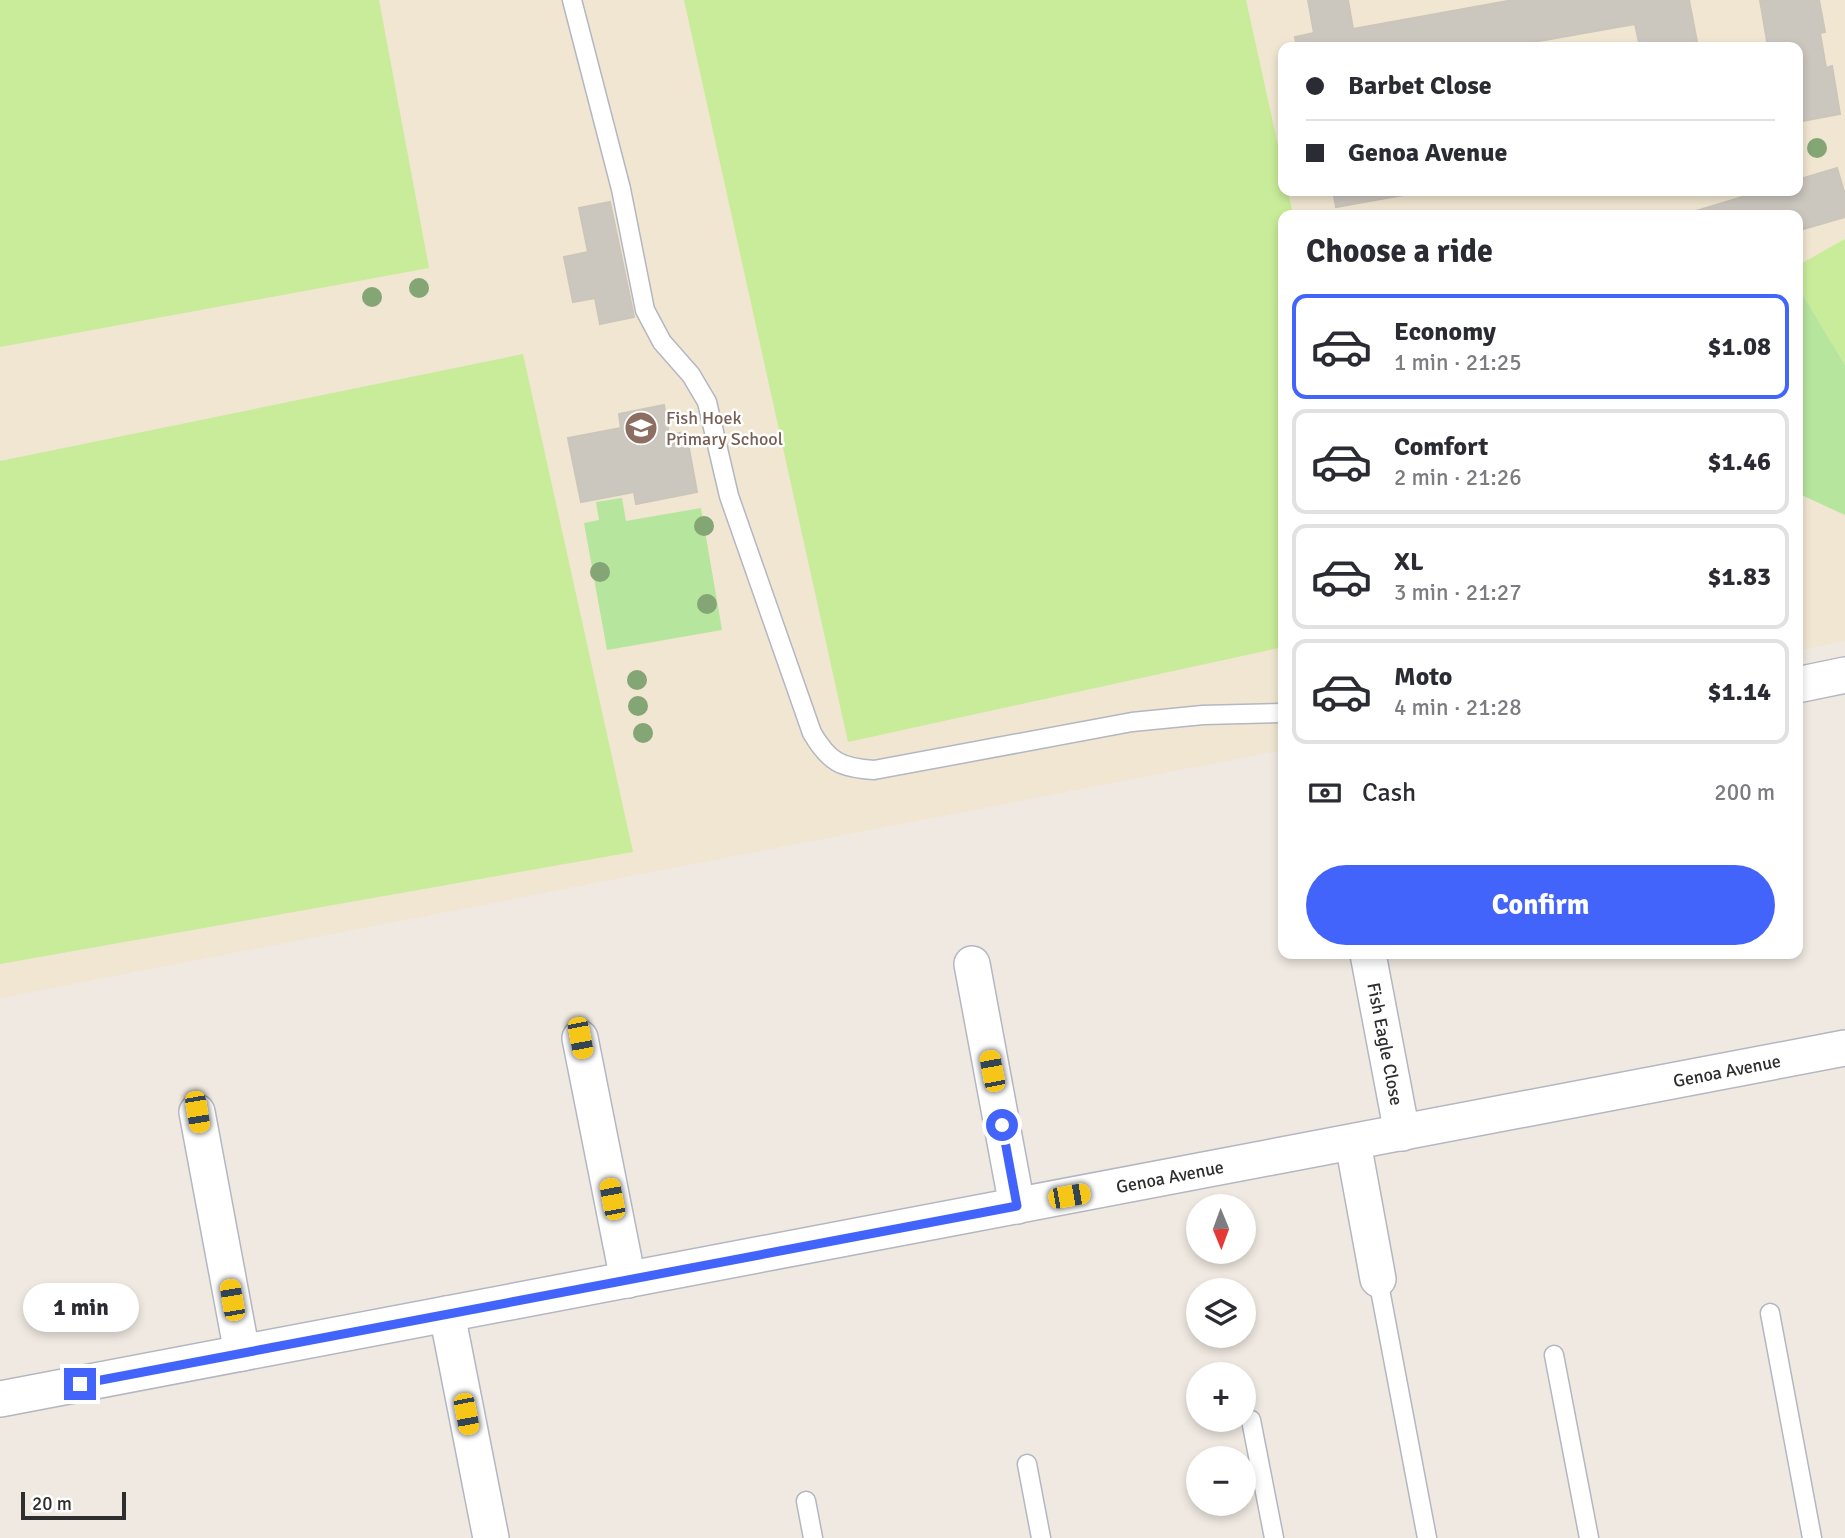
<!DOCTYPE html>
<html lang="en">
<head>
<meta charset="utf-8">
<style>
	:root { --surface:#fff; --page:#f2f2f3; --text:#2b2b33; --muted:#7c7c81; --line:#e1e1e2; --accent:#4264fb }
	body { margin:0; font-family:Signika,sans-serif; background:var(--page); color:var(--text); height:100vh; display:flex; flex-direction:column; font-size:26px; white-space:nowrap }
	* { box-sizing:border-box; margin:0 }
	p { font-size:23px; color:var(--muted) }
	.icon { flex:none; width:38px; height:38px; fill:none; stroke:currentColor; stroke-width:2; stroke-linecap:round; stroke-linejoin:round }
	.map { position:relative; flex:1; overflow:hidden }
	.sheet { position:absolute; left:1278px; top:210px; width:525px; height:749px; display:flex; flex-direction:column; background:var(--surface); border-radius:14px; box-shadow:0 4px 10px #0003 }
	.sheet>* { flex:none }
	.banner { position:absolute; left:1278px; top:42px; width:525px; height:154px; border-radius:14px; box-shadow:0 4px 10px #0003; display:grid; align-content:center; height:154px; padding:0 28px; background:var(--surface) }
	.needle { width:46px; rotate:179deg }
	.controls { position:absolute; left:1186px; top:1194px; display:grid; gap:14px }
	.controls a { display:grid; place-items:center; width:70px; height:70px; border-radius:50%; background:var(--surface); box-shadow:0 4px 10px #0003; font-size:35px }
	.scale { position:absolute; left:21px; bottom:18px; width:105px; box-sizing:border-box; padding-left:7px; border:4px solid #2e2e2e; border-top:0; font-size:19px; line-height:24px; white-space:nowrap; color:#2e2e2e; -webkit-text-stroke:5px #fff; paint-order:stroke }
	.end { position:absolute; width:32px; height:32px; margin:-16px; border:9px solid #4264fb; background:#fff; box-shadow:0 0 0 4px #fff }
	.from { border-radius:50% }
	.bubble { position:absolute; height:49px; border-radius:24px; background:var(--surface); box-shadow:0 4px 10px #0003; font-size:23px; font-weight:700; line-height:49px; text-align:center }
	.car { position:absolute; width:21px; height:42px; margin:-21px -10px; border-radius:9px; box-shadow:0 0 5px 2px #0007; background:linear-gradient(#f5c518 24%,#345 0 40%,#f5c518 0 76%,#345 0 86%,#f5c518 0) }
	.banner b { display:flex; align-items:center; gap:24px; height:66px; font-size:26px }
	.banner b+b { border-top:2px solid var(--line) }
	.banner i { width:18px; height:18px; background:var(--text) }
	ul { padding:0; list-style:none }
	li { display:flex; align-items:center; gap:21px; height:105px; margin:0 14px 10px; padding:0 14px; border:4px solid var(--line); border-radius:14px }
	li div { flex:1 }
	li b { display:block; font-size:26px }
	li em { font-style:normal; font-weight:700 }
	li.current { border-color:var(--accent) }
	li>.icon { width:63px; height:63px; stroke-width:1.5 }
	h2 { padding:0 28px; font-size:32px; line-height:84px }
	.pay { display:flex; align-items:center; gap:18px; height:77px; padding:0 28px; font-size:26px }
	.pay p { margin-inline-start:auto }
	.cta { display:flex; gap:14px; margin-top:auto; padding:14px 28px }
	.cta a { flex:1; height:80px; border-radius:42px; background:var(--accent); color:#fff; font-size:28px; font-weight:700; line-height:80px; text-align:center }
	.map>svg:first-child { display:block }
</style>
</head>
<body>
<div class="map">
<svg width="1845" height="1538" viewBox="0 0 1845 1538">
	<rect width="100%" height="100%" fill="#efe9e1"/>
	<path fill="#f0e6d1" fill-rule="evenodd" d="M0,0H1845V641L1797,651V215H1283V750L0,998ZM1283,47H1797V191H1283Z"/>
	<g fill="#b6e59e">
		<polygon points="1797,285 1845,365 1845,515 1797,493"/>
		<polygon points="622,498 626,521 701,508 722,630 607,650 584,523 599,520 596,502"/>
	</g>
	<g fill="#c9ec9a">
		<polygon points="0,0 379,0 429,268 0,347"/>
		<polygon points="684,0 1246,0 1283,168 1283,191 1288,191 1293,215 1283,215 1283,647 848,742"/>
		<polygon points="1845,239 1845,365 1797,285 1797,266"/>
		<polygon points="523,354 633,852 0,964 0,461"/>
	</g>
	<g fill="#cbc7bf" stroke="#cbc5ba" stroke-width="2">
		<polygon points="1308,0 1348,0 1353,29 1513,0 1689,0 1698,47 1640,47 1635,24 1506,47 1297,47 1295,37 1314,33"/>
		<polygon points="1760,0 1819,0 1825,32 1820,33 1826,68 1832,66 1840,114 1797,122 1797,47 1768,47"/>
		<polygon points="1837,168 1845,195 1845,217 1797,231 1797,215 1683,215 1762,191 1797,191 1797,180"/>
		<polygon points="1333,191 1426,191 1336,207"/>
		<polygon points="610,202 634,317 600,324 595,298 573,302 564,257 588,252 579,208"/>
		<polygon points="664,405 669,435 686,432 697,492 636,504 634,492 581,502 568,438 621,428 619,414"/>
	</g>
	<g fill="none" stroke-linecap="round" stroke-linejoin="round">
		<defs>
			<g id="lane">
				<path d="M572,0L621,189L645,310L662,342L691,375L707,402L729,496L812,733C829,762 841,768 874,770L1132,722L1203,715L1283,713"/>
				<polyline points="1378,1279 1427,1538"/>
				<polyline points="1770,1313 1812,1538"/>
				<polyline points="1554,1355 1589,1538"/>
				<polyline points="1251,1420 1274,1538"/>
				<polyline points="1027,1464 1041,1538"/>
				<polyline points="806,1501 813,1538"/>
			</g>
			<g id="street">
				<polyline points="1797,685 1845,675"/>
				<polyline points="1368,954 1402,1133"/>
				<polyline points="972,964 1017,1206"/>
				<polyline points="580,1038 628,1280"/>
				<polyline points="197,1112 242,1353"/>
				<polyline points="1353,1143 1378,1279"/>
				<polyline points="447,1314 491,1538"/>
				<polyline points="0,1399 1845,1048"/>
			</g>
		</defs>
		<use href="#lane" stroke="#b4b7c1" stroke-width="21"/>
		<use href="#street" stroke="#b4b7c1" stroke-width="38"/>
		<use href="#lane" stroke="#fff" stroke-width="18"/>
		<use href="#street" stroke="#fff" stroke-width="35"/>
	</g>
	<g fill="#84a574">
		<circle cx="1817" cy="148" r="10"/>
		<circle cx="419" cy="288" r="10"/>
		<circle cx="372" cy="297" r="10"/>
		<circle cx="704" cy="526" r="10"/>
		<circle cx="600" cy="572" r="10"/>
		<circle cx="707" cy="604" r="10"/>
		<circle cx="637" cy="680" r="10"/>
		<circle cx="638" cy="706" r="10"/>
		<circle cx="643" cy="733" r="10"/>
	</g>
	<g fill="none" stroke-linecap="round" stroke-linejoin="round">
		<polyline stroke="#4264fb" stroke-width="9" points="80,1384 1017,1206 1002,1125"/>
	</g>
	<defs>
		<symbol id="school-disc" viewBox="-11 -11 22 22"><circle r="9.5" fill="#8d6e63" stroke="#fff"/><path d="M0-5L7-2L0 1L-7-2ZM-4 1L0 2.5L4 1V4Q0 6-4 4Z" fill="#fff"/></symbol>
	</defs>
	<g fill-rule="evenodd">
		<use href="#school-disc" x="622" y="409" width="38" height="38"/>
	</g>
	<g text-anchor="middle" dominant-baseline="central" stroke-width="5" stroke-linejoin="round" paint-order="stroke">
		<g font-size="18" fill="#785e54" stroke="#fff" text-anchor="start">
			<text x="666" y="418">Fish Hoek<tspan x="666" dy="21">Primary School</tspan></text>
		</g>
		<g font-size="18" fill="#2e2e2e" stroke="#fff">
			<text transform="translate(1385 1044) rotate(79)">Fish Eagle Close</text>
			<text transform="translate(1727 1071) rotate(-11)">Genoa Avenue</text>
			<text transform="translate(1170 1177) rotate(-11)">Genoa Avenue</text>
		</g>
	</g>
</svg>
<div class="controls">
<a><svg class="needle" viewBox="-14 -14 28 28"><path d="M0-13l5 13h-10z" fill="#e53935"/><path d="M0 13l5-13h-10z" fill="#7c7c81"/></svg></a>
<a><svg class="icon" aria-label="layers" viewBox="0 0 24 24"><path d="M12 4l9 5-9 5-9-5zM3 14l9 5 9-5"/></svg></a>
<a>+</a>
<a>−</a>
</div>
<div class="scale">20 m</div>
<i class="end from" style="left:1002px;top:1125px"></i>
<i class="end" style="left:80px;top:1384px"></i>
<div class="bubble" style="left:23px;top:1283px;width:116px">1 min</div>
<i class="car" style="left:580px;top:1038px;rotate:169deg"></i>
<i class="car" style="left:992px;top:1071px;rotate:349deg"></i>
<i class="car" style="left:197px;top:1112px;rotate:170deg"></i>
<i class="car" style="left:1069px;top:1196px;rotate:80deg"></i>
<i class="car" style="left:612px;top:1199px;rotate:349deg"></i>
<i class="car" style="left:232px;top:1300px;rotate:350deg"></i>
<i class="car" style="left:466px;top:1414px;rotate:169deg"></i>
<div class="banner">
<b><i class="from"></i>Barbet Close</b>
<b><i></i>Genoa Avenue</b>
</div>
<section class="sheet">
<h2>Choose a ride</h2>
<ul>
<li class="current"><svg class="icon" aria-label="car" viewBox="0 0 24 24"><path d="M5 17H2v-5l4-1 3-4h7l3 4 3 1v5h-3M9 17h6M6 11h13"/><circle cx="7" cy="17" r="2"/><circle cx="17" cy="17" r="2"/></svg><div><b>Economy</b><p>1 min · 21:25</p></div><em>$1.08</em></li>
<li><svg class="icon" aria-label="car" viewBox="0 0 24 24"><path d="M5 17H2v-5l4-1 3-4h7l3 4 3 1v5h-3M9 17h6M6 11h13"/><circle cx="7" cy="17" r="2"/><circle cx="17" cy="17" r="2"/></svg><div><b>Comfort</b><p>2 min · 21:26</p></div><em>$1.46</em></li>
<li><svg class="icon" aria-label="car" viewBox="0 0 24 24"><path d="M5 17H2v-5l4-1 3-4h7l3 4 3 1v5h-3M9 17h6M6 11h13"/><circle cx="7" cy="17" r="2"/><circle cx="17" cy="17" r="2"/></svg><div><b>XL</b><p>3 min · 21:27</p></div><em>$1.83</em></li>
<li><svg class="icon" aria-label="car" viewBox="0 0 24 24"><path d="M5 17H2v-5l4-1 3-4h7l3 4 3 1v5h-3M9 17h6M6 11h13"/><circle cx="7" cy="17" r="2"/><circle cx="17" cy="17" r="2"/></svg><div><b>Moto</b><p>4 min · 21:28</p></div><em>$1.14</em></li>
</ul>
<div class="pay"><svg class="icon" aria-label="cash" viewBox="0 0 24 24"><path d="M3 7h18v10H3z"/><circle cx="12" cy="12" r="2"/></svg>Cash<p>200 m</p></div>
<div class="cta"><a>Confirm</a></div>
</section>
</div>
</body>
</html>
